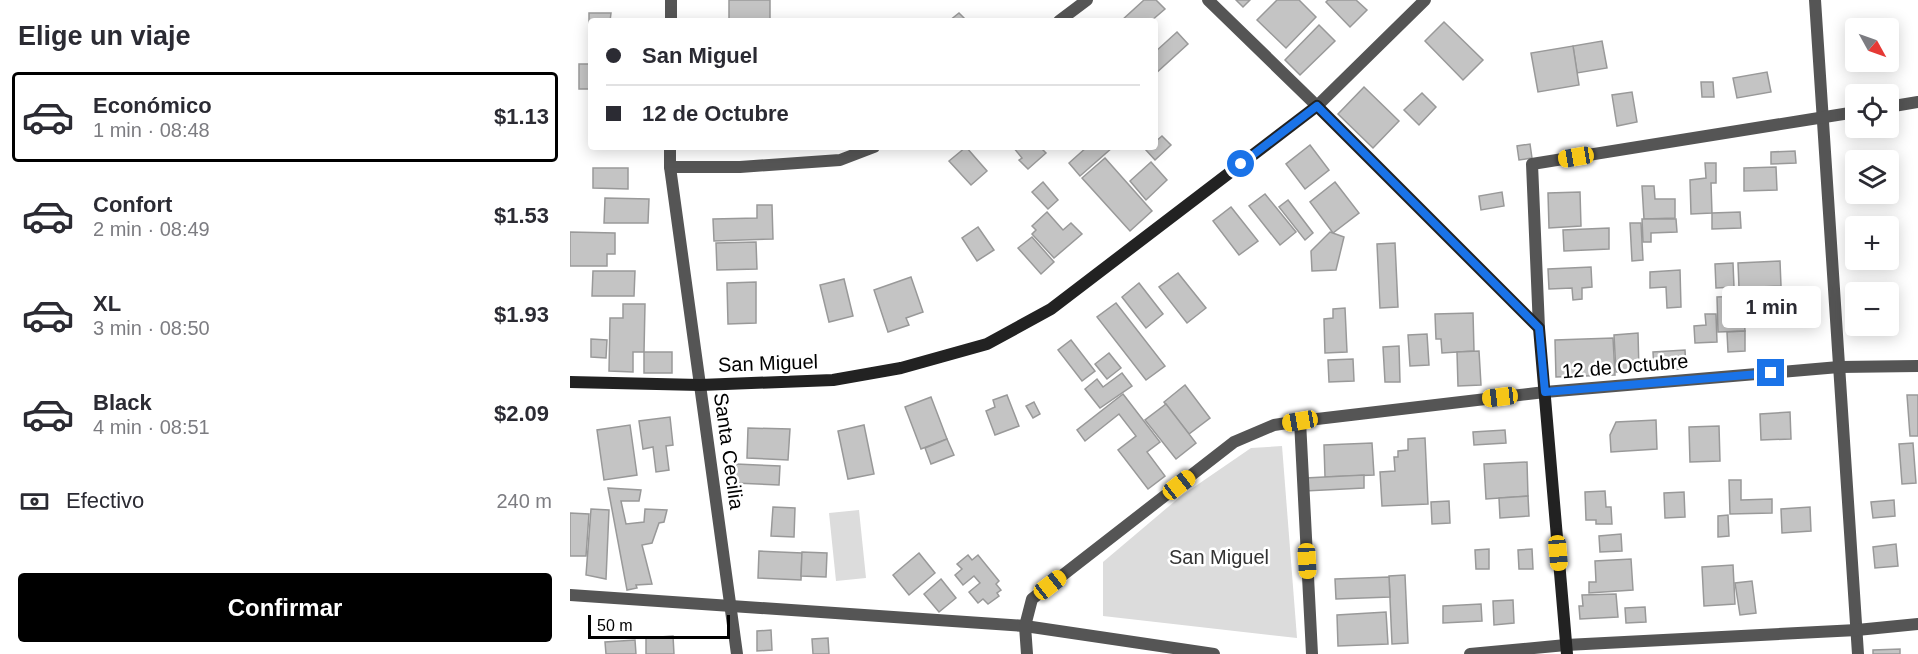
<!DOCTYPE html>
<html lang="es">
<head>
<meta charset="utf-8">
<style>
	:root { --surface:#fff; --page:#f2f2f3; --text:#2b2b33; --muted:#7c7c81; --line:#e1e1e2; --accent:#000 }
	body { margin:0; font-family:Helvetica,sans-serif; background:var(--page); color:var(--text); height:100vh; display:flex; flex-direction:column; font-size:22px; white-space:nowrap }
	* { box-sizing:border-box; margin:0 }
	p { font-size:20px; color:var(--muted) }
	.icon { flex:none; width:33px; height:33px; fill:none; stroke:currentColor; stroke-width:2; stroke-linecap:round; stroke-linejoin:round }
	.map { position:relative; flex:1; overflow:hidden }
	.details { display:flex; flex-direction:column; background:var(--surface); width:570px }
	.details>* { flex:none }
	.top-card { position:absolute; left:18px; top:18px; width:570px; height:132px; border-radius:6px; box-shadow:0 3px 15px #0003; display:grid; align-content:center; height:132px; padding:0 18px; background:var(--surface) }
	.needle { width:39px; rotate:130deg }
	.fabs { position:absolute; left:1275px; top:18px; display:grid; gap:12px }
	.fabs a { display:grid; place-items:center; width:54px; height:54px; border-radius:6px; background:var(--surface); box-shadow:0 3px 15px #0003; font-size:30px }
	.scale { position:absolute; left:18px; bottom:15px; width:142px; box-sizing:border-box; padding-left:6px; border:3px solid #000; border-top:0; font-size:16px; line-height:21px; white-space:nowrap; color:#000; -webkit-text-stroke:4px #fff; paint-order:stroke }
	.end { position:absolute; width:27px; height:27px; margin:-14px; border:8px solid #1a73e8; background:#fff; box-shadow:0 0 0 3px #fff }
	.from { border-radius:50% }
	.bubble { position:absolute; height:42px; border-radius:6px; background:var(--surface); box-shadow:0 3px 15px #0003; font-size:20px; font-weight:700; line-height:42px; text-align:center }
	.car { position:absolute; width:18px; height:36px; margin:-18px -9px; border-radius:8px; box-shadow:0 0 4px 2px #0007; background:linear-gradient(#f5c518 24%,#345 0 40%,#f5c518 0 76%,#345 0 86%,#f5c518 0) }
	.top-card b { display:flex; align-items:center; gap:21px; height:57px; font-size:22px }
	.top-card b+b { border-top:2px solid var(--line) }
	.top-card i { width:15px; height:15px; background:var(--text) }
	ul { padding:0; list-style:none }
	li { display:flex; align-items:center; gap:18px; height:90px; margin:0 12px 9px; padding:0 6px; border:3px solid transparent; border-radius:6px }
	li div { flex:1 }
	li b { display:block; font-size:22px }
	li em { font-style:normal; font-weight:700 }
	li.on { border-color:var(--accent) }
	li>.icon { width:54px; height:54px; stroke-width:1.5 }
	h2 { padding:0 18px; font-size:27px; line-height:72px }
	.pay { display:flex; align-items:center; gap:15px; height:66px; padding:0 18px; font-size:22px }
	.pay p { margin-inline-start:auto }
	.button { display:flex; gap:12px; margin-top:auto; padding:12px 18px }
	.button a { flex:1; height:69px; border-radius:6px; background:var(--accent); color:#fff; font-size:24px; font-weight:700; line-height:69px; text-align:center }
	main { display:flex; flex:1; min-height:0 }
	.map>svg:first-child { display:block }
</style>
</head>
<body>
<main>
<section class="details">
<h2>Elige un viaje</h2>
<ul>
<li class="on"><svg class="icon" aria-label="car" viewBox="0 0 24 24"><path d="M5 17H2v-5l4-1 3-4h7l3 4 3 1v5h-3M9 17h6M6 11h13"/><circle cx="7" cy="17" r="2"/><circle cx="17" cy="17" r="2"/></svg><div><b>Económico</b><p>1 min · 08:48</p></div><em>$1.13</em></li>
<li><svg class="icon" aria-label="car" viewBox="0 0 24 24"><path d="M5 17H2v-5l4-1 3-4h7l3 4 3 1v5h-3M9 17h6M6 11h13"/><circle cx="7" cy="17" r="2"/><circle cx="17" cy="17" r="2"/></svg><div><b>Confort</b><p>2 min · 08:49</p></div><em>$1.53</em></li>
<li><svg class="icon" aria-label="car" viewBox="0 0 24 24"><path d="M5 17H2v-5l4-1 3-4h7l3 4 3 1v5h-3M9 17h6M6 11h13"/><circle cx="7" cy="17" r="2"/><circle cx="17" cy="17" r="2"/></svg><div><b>XL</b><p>3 min · 08:50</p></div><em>$1.93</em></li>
<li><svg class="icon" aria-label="car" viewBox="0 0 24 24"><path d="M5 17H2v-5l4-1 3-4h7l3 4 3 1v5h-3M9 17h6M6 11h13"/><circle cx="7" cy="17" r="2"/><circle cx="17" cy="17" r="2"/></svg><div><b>Black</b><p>4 min · 08:51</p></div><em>$2.09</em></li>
</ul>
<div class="pay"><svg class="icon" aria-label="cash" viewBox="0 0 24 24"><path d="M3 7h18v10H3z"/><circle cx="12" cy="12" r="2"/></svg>Efectivo<p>240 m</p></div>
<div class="button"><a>Confirmar</a></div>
</section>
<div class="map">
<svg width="1348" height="654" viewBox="0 0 1348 654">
	<rect width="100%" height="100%" fill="#fff"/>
	<g fill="#dcdcdc">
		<polygon points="712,446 727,638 533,616 533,562 611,496 681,448"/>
		<polygon points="289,510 296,578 266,581 259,513"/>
	</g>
	<g fill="#c4c4c4" stroke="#999" stroke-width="1.5">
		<rect x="159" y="0" width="41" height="21"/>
		<polygon points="574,0 586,0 595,9 581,21 551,21"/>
		<polygon points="666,0 680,0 673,7"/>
		<polygon points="707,0 729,0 746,17 716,48 687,20"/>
		<polygon points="758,0 786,0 797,10 780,27 756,2"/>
		<polygon points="19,13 41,13 40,21 21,21 21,51 19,51"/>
		<polygon points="389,13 397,21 379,21"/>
		<polygon points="874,22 913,60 893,80 855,41"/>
		<polygon points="749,25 765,41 730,75 715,60"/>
		<polygon points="607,32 618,44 585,74 585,52"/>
		<polygon points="1032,41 1037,68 1007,73 1003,46"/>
		<polygon points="1003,46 1009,85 968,92 961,53"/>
		<rect x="9" y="64" width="12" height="25"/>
		<polygon points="1197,72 1201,92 1167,98 1163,78"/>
		<polygon points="1131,82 1143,82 1144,97 1132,97"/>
		<polygon points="794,87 829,121 803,148 768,114"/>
		<polygon points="1062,92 1067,122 1047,126 1042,95"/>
		<polygon points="852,93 866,107 849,125 834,110"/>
		<polygon points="592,136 601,145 585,160 576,150 580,147 585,147 585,142"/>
		<polygon points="960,144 962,158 949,160 947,146"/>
		<polygon points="740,145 759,170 735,189 716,164"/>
		<polygon points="396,147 417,171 401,185 379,161"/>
		<polygon points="443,147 470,147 476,153 458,169 449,160 452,158"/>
		<polygon points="517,147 543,147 510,176 499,163"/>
		<polygon points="1225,151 1226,163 1201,164 1201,152"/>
		<polygon points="535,158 582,211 560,231 512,178"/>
		<polygon points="581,162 597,180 576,200 560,181"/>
		<polygon points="1135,163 1146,163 1146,183 1141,183 1142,213 1121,214 1120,180 1136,178"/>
		<polygon points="1206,167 1207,190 1174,191 1174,168"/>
		<polygon points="23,168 58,168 58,189 23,188"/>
		<polygon points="473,182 488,200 478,209 462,192"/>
		<polygon points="765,182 789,213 763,233 740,202"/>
		<polygon points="1072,186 1084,186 1085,199 1105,199 1105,218 1074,219"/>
		<polygon points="932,192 934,206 911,210 909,196"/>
		<polygon points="1010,192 1011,226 979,228 978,193"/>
		<polygon points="695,194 726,232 710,245 679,206"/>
		<polygon points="35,198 79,199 78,223 34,223"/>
		<polygon points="718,200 743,233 735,240 709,207"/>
		<polygon points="187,205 202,205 203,239 144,241 143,219 187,218"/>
		<polygon points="661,207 688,241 669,255 643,221"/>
		<polygon points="477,212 493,230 501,223 512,234 484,258 462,234 466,230 462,226"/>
		<polygon points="1170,212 1171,228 1142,229 1142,213"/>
		<polygon points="1072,219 1106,219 1107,232 1081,233 1081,242 1073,242"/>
		<polygon points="1060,223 1071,223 1073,260 1062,261"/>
		<polygon points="408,227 424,250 407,261 392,238"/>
		<polygon points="1039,228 1039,249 994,251 993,230"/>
		<polygon points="0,232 45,233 45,254 37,254 37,266 0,266"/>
		<polygon points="760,232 774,237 766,270 742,271 741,251"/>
		<polygon points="462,237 484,262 471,274 448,248"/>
		<polygon points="186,242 187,269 147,270 146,243"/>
		<polygon points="825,243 828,307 810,308 807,244"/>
		<polygon points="1210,261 1211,286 1169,288 1168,263"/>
		<polygon points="1163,263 1164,287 1146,288 1145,264"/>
		<polygon points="1021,267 1022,287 1012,288 1012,299 1003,300 1002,288 979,289 978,269"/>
		<polygon points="1110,270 1111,307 1097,308 1096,287 1080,288 1080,272"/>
		<polygon points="23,271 65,271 64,296 22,296"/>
		<polygon points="608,273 636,308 617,323 589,287"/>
		<polygon points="341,277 353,312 336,318 339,325 318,332 304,290"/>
		<polygon points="274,279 283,316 259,322 250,285"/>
		<polygon points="186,282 186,323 158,324 157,283"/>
		<polygon points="569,283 593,314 576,328 552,297"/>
		<polygon points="1173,296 1175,331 1148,332 1147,297"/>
		<polygon points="546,303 595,366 576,380 527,317"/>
		<polygon points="53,304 75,304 74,352 63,352 63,372 39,371 40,318 53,318"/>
		<polygon points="775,308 777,352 755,353 754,319 763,318 763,309"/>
		<polygon points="903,313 904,351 872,353 871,339 866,339 865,314"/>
		<polygon points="1135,314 1146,314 1147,342 1125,343 1124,326 1136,325"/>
		<polygon points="1175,331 1175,351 1158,352 1157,332"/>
		<polygon points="1068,333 1069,371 1046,372 1044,335"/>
		<polygon points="857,334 859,365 840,366 838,335"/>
		<polygon points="1043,338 1045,375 986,377 985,340"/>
		<polygon points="21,339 37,340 36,358 21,357"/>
		<polygon points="501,340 525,371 512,381 488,350"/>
		<polygon points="829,346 830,382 815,382 813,347"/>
		<polygon points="1115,350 1116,369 1084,370 1083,352"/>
		<polygon points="909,351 911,385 888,386 887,352"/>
		<rect x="74" y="352" width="28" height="21"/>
		<polygon points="539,353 551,368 537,379 525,364"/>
		<polygon points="783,359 784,381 759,382 758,360"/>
		<polygon points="552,373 562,386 530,408 515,389 527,379 533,387"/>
		<polygon points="615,385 640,418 619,434 594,402"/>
		<polygon points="553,394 590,442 577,452 595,476 578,489 548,450 566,436 549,414 515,441 507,430"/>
		<polygon points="437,395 449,426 425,435 416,411 425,407 423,400"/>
		<polygon points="1337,395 1348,395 1348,436 1340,436"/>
		<polygon points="361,397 377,439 351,449 335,407"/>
		<polygon points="464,402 470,414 463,418 456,406"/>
		<polygon points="596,404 626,443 606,459 575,420"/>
		<polygon points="1220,412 1221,439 1191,440 1190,414"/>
		<polygon points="100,417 103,445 96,446 99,470 86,472 83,447 73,449 69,421"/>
		<polygon points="1086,420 1087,449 1041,452 1040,435 1046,422"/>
		<polygon points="60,425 67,475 34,480 27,430"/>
		<polygon points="294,425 304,474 278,479 268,431"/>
		<polygon points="1149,426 1150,461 1120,462 1119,427"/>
		<polygon points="178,428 220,429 218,460 177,458"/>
		<polygon points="935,430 936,443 904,445 903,432"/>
		<polygon points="855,438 858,504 812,506 810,472 825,471 824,457 828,457 828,451 838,450 838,439"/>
		<polygon points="377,439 384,455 361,464 355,448"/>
		<polygon points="802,443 804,475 755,477 754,445"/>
		<polygon points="1343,443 1346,483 1332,484 1329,444"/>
		<polygon points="957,462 958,496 916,499 914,464"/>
		<polygon points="166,464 210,466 209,485 165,483"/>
		<polygon points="794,475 794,488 735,491 735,478"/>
		<polygon points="1159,480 1171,480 1171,500 1202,499 1202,513 1160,514"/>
		<polygon points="38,488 71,490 69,501 51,501 56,524 74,522 75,509 97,510 94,522 89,523 82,543 72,545 82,584 66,585 67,588 57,590"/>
		<polygon points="1035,491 1036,507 1041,507 1042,524 1026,524 1026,520 1016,520 1015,492"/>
		<polygon points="1114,492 1115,517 1095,518 1094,493"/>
		<polygon points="958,496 959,516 930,518 929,498"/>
		<polygon points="1324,500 1325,516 1303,518 1301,502"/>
		<polygon points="879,501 880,523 862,524 861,502"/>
		<polygon points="203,507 225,508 224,537 201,536"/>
		<polygon points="1240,507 1241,531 1212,533 1211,509"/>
		<polygon points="21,509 39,510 36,579 16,575"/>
		<polygon points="0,513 19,514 16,556 0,556"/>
		<polygon points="1158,515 1159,536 1148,537 1148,516"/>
		<polygon points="1051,534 1052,551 1030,552 1029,536"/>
		<polygon points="1326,544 1328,566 1305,568 1303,547"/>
		<polygon points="919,549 919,569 906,569 905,550"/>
		<polygon points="962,549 963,569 949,569 948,550"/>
		<polygon points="189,551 232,553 231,580 188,578"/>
		<polygon points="232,552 257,553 256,577 231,576"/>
		<polygon points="349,553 365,573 339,595 323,575"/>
		<polygon points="398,555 402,560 408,555 429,581 426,584 431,590 427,593 429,596 418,604 413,599 408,603 399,592 410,583 404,576 393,585 385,575 392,569 387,564"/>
		<polygon points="1061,559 1063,590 1019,593 1019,582 1026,582 1025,561"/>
		<polygon points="1163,565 1165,604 1134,606 1132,567"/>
		<polygon points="835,575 838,643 822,644 819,576"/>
		<polygon points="819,577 820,597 766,599 765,579"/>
		<polygon points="371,579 386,598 369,612 354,594"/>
		<polygon points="1182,581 1186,613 1170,615 1165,583"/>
		<polygon points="1046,594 1048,617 1010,619 1009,606 1013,606 1012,595"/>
		<polygon points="943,600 944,623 924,625 923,601"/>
		<polygon points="911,604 912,621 873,623 873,606"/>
		<polygon points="1075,607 1076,622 1056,623 1055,608"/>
		<polygon points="816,612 818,644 768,646 767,615"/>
		<polygon points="201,630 202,650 187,651 187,631"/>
		<polygon points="103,636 104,654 76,654 76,638"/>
		<polygon points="258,638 259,654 243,654 242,639"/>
		<polygon points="65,640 66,654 36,654 35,642"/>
		<polygon points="1330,649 1330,654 1303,654 1303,650"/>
	</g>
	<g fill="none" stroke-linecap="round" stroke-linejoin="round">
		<g stroke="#555" stroke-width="12">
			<polyline points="638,0 747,106 855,0"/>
			<polyline points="1245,0 1288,654"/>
			<polyline points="101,21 101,0"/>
			<polyline points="489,21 517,0"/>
			<polyline points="1318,107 1348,102"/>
			<polyline points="100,147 100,167 167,654"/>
			<polyline points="100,167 170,167 270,160 304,147"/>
			<polyline points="969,328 962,164 1286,112"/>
			<polyline points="730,421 742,654"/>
			<polyline points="0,595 455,626 644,654"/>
			<polyline points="457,654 455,626 462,599 664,442 704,425 730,421 975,392 1269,367 1348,366"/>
			<polyline points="900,654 996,645 1287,630 1348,624"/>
		</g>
		<polyline stroke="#222" stroke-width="12" points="0,382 130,385 263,380 331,368 417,344 481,309 747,106 969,328 997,654"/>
	</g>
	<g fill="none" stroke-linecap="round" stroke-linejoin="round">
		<polyline stroke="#1a73e8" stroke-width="8" points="671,164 747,106 969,328 975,392 1201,373"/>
	</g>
	<g text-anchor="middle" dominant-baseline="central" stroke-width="5" stroke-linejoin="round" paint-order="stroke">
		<g font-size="20" fill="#000" stroke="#fff">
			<text transform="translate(198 363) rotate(-2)">San Miguel</text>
			<text transform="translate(1055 366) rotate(-5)">12 de Octubre</text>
			<text transform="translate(159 451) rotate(82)">Santa Cecilia</text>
		</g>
		<g font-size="20" fill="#333" stroke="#fff">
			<text x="649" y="557">San Miguel</text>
		</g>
	</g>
</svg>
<div class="fabs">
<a><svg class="needle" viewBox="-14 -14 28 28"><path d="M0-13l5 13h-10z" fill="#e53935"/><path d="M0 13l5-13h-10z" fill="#7c7c81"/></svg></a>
<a><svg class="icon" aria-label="locate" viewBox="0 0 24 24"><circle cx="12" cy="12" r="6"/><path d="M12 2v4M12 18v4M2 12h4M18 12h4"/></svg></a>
<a><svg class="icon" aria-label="layers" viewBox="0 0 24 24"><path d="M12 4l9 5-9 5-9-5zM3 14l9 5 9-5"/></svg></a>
<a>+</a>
<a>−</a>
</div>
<div class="scale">50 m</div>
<i class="end from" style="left:671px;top:164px"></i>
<i class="end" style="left:1201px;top:373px"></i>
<div class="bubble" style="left:1152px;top:286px;width:99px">1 min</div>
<i class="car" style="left:1006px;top:157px;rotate:261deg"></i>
<i class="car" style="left:930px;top:397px;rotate:263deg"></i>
<i class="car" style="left:730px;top:421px;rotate:260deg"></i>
<i class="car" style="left:609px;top:485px;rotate:52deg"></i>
<i class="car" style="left:988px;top:553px;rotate:175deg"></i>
<i class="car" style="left:737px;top:561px;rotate:177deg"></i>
<i class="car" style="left:480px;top:585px;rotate:52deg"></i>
<div class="top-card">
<b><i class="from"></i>San Miguel</b>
<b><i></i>12 de Octubre</b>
</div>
</div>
</main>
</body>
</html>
